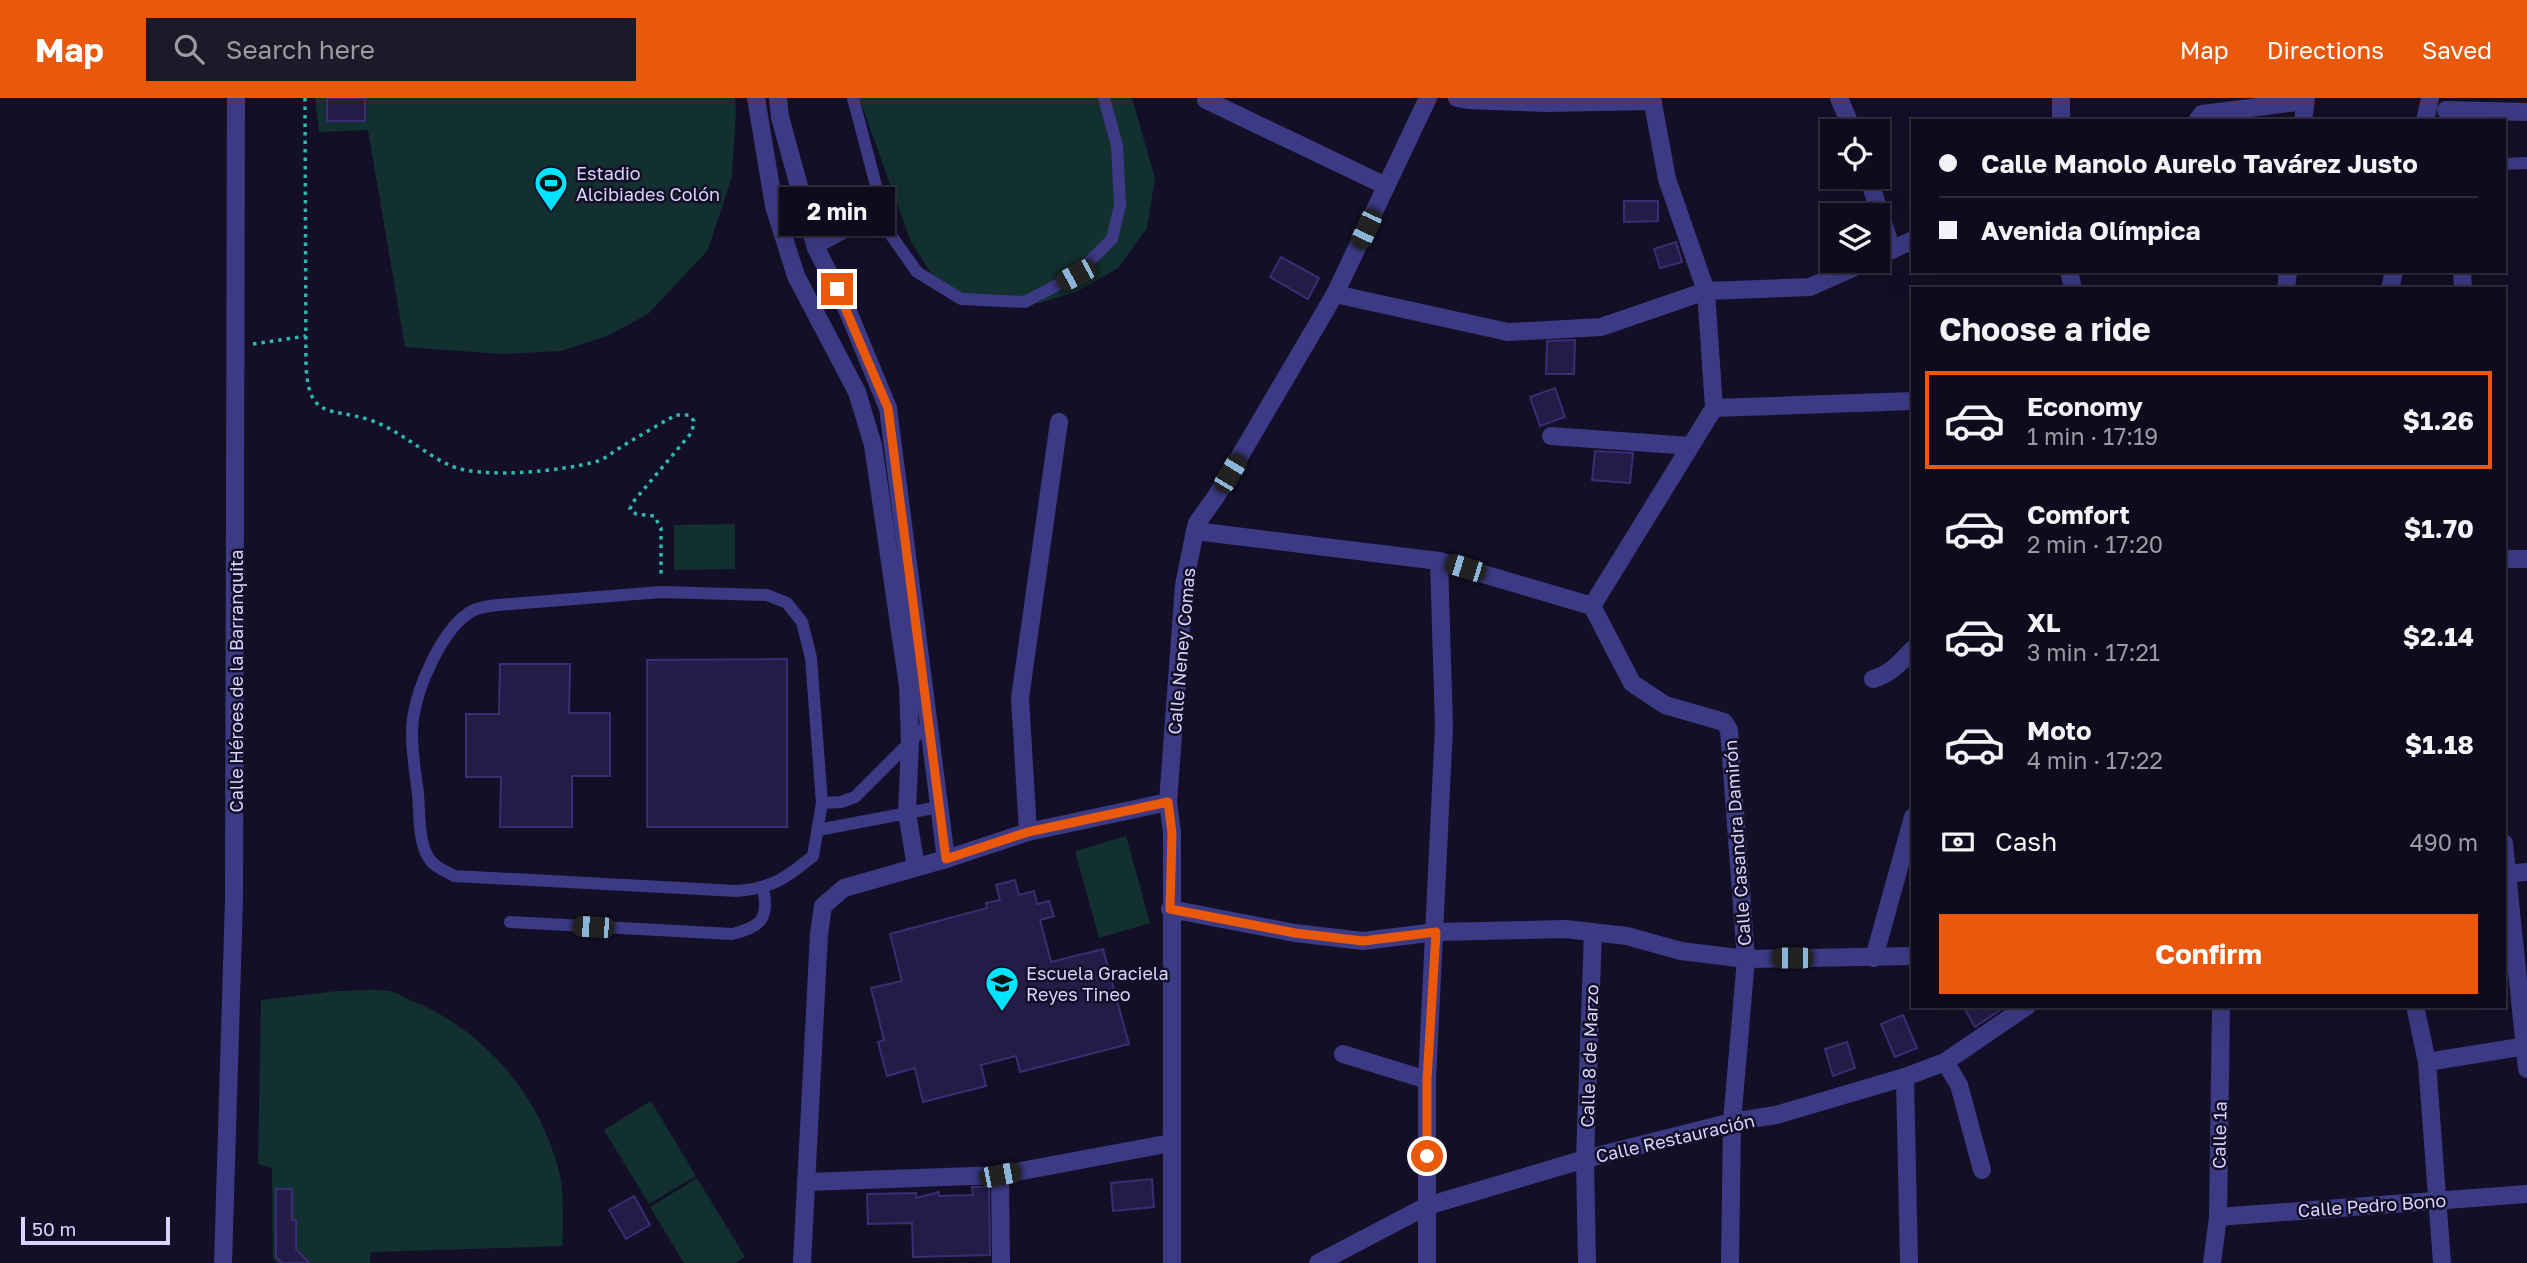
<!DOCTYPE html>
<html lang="en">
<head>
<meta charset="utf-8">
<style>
	:root { --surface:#0e0b1c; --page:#1c1929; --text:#f1f3f6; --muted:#9b9ba3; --line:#2e2b3b; --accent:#ea580c }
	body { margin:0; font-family:"Golos Text",sans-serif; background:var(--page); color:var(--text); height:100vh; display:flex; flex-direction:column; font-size:26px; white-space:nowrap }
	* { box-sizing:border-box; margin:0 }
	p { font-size:23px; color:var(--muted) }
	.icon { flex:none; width:38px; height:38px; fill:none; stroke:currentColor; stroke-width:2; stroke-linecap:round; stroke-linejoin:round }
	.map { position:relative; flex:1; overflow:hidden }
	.sheet { position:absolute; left:1911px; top:189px; width:595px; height:721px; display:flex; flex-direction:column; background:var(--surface); border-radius:0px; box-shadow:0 7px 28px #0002,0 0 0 2px var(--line) }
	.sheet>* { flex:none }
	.top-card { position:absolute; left:1911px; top:21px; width:595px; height:154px; border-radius:0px; box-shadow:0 7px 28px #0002,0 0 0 2px var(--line); display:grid; align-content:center; height:154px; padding:0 28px; background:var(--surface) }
	.tools { position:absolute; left:1820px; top:21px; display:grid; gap:14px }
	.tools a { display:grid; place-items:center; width:70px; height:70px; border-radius:0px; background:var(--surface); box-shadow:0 7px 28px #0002,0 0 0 2px var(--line); font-size:35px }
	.scale { position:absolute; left:21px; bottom:18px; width:149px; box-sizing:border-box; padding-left:7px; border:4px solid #d9d4ff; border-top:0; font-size:19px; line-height:24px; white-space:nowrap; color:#d9d4ff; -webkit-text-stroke:5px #130f26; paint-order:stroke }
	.end { position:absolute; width:32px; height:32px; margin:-16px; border:9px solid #ea580c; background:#fff; box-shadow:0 0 0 4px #fff }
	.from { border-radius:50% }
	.bubble { position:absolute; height:49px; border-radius:0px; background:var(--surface); box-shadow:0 7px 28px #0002,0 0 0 2px var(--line); font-size:23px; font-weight:700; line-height:49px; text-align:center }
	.car { position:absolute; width:21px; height:42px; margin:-21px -10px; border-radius:9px; box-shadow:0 0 5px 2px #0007; background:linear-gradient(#222 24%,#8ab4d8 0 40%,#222 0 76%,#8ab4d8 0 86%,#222 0) }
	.top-card b { display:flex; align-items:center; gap:24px; height:66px; font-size:26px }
	.top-card b+b { border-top:2px solid var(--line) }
	.top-card i { width:18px; height:18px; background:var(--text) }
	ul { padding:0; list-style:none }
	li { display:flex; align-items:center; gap:21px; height:98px; margin:0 14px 10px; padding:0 14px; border:4px solid transparent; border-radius:0px }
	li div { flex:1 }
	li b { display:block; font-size:26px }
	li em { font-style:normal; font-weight:700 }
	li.selected { border-color:var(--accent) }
	li>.icon { width:63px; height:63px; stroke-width:1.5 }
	h2 { padding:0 28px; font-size:32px; line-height:84px }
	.pay { display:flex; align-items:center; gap:18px; height:77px; padding:0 28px; font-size:26px }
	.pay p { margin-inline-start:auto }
	.action { display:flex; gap:14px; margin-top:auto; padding:14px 28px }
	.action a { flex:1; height:80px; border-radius:0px; background:var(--accent); color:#fff; font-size:28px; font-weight:700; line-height:80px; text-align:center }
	header { display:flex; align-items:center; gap:42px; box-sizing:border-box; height:98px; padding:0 35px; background:var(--accent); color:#fff }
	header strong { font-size:33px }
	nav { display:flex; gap:38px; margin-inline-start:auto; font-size:24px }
	.search { width:490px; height:63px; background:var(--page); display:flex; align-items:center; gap:18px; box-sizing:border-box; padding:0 24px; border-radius:0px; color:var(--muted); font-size:26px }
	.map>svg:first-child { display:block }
</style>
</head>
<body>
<header>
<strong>Map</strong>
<div class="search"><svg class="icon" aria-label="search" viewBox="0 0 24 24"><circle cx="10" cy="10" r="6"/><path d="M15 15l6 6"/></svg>Search here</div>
<nav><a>Map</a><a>Directions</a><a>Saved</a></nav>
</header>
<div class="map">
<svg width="2527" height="1165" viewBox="0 0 2527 1165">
	<rect width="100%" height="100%" fill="#130f26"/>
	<g fill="#12302f">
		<polygon points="315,0 735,0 736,14 732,78 708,152 648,216 607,238 561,253 503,256 405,249 368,32 319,34"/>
		<polygon points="859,0 1132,0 1155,80 1147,130 1118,170 1078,193 1040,205 1002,203 953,196 930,174 911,144"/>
		<polygon points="735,426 735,471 674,472 674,427"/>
		<polygon points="1126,738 1150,825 1099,840 1075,753"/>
		<path d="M337,893C353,893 374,890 390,893C399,895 407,901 415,904C486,934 540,998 559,1073C565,1096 562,1124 563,1148L371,1154L370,1165H277L273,1160L272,1070L258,1066L261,902Z"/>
		<polygon points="651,1003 696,1078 649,1106 604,1032"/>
		<polygon points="697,1080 745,1159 735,1165 684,1165 650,1109"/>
	</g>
	<g fill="#241b47" stroke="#3b2d73" stroke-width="2">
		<rect x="327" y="0" width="38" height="23"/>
		<polygon points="1624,103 1658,103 1658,123 1624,124"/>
		<polygon points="1676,144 1682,164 1660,170 1654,151"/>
		<polygon points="1281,159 1319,180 1308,201 1270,179"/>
		<polygon points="1575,242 1574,276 1546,276 1547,243"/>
		<polygon points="1555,290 1565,319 1540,328 1530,299"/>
		<polygon points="1595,353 1633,355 1630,385 1592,382"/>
		<polygon points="787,561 787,729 647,729 647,562"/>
		<polygon points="500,566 570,566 569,615 610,615 610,678 572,678 572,729 500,729 501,679 466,679 466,616 499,616"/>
		<polygon points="1015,782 1019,797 1034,793 1037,806 1049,803 1054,818 1040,822 1051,864 1103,851 1129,946 1020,974 1016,958 981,967 986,988 923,1004 915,970 887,978 878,944 884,942 871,890 902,883 890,836 987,810 986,805 1000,802 996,787"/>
		<polygon points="1963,908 2006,908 1975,929"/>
		<polygon points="1903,917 1917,950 1895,959 1881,926"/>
		<polygon points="1847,944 1855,970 1833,978 1825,951"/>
		<polygon points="1152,1081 1154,1109 1113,1113 1111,1085"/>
		<polygon points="972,1089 989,1089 990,1157 913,1159 912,1125 868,1126 867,1096 916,1095 916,1100 939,1094 939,1098 973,1097"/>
		<polygon points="276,1091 292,1091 292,1122 296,1122 296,1151 309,1165 282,1165 276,1159"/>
		<polygon points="634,1098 650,1127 626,1141 609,1112"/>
	</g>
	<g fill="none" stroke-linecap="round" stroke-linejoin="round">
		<g stroke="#2fb8b0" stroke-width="3.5" stroke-dasharray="3.5 5" stroke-linecap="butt">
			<path d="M305,0L306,268C309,323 331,309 370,322C399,332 422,354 449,367C481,382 564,373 598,363C606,360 613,354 621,349C639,338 658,327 676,317H689L694,323L692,334L633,404L630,411L636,416L654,418L661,430V479"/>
			<polyline points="253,246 306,238"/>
		</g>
		<g stroke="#3d3a85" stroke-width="12">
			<polyline points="853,0 888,133 917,174 961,201 1025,204 1076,177 1112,141 1120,107 1117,48 1104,0"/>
			<polyline points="2504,66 2527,65"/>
			<polyline points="816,150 882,114"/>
			<path d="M661,494L767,497L787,505L802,524L811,560L822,705L813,758C786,780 773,790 737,793L454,778C448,774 441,772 435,767C417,753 420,716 418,696C415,671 410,645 413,620C418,588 442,530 472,513C479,509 490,508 498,507Z"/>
			<polyline points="822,705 841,704 855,699 929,625"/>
			<polyline points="818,732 939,709"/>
			<path d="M510,824L732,836C760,829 770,821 763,791"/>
		</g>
		<g stroke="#3d3a85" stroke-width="18">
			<polyline points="756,0 774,108 796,178 857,294 873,347 908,588 910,644 907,715 916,769"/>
			<polyline points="778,0 780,19 816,150 847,211 888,310 946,761"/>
			<polyline points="1457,0 1468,2 1546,5 1652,3"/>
			<polyline points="1839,0 1853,33"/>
			<polyline points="2061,0 2061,23"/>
			<polyline points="1206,2 1386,88"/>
			<polyline points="2446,12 2527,14"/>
			<polyline points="2197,23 2202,16 2305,3"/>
			<polyline points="2303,23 2306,0"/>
			<polyline points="2425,23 2430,0"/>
			<polyline points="1868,79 1892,152"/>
			<polyline points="1881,157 1913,142"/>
			<polyline points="2069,173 2073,191"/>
			<polyline points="2462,173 2463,191"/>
			<polyline points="2286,191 2288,173"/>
			<polyline points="2390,191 2394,173"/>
			<polyline points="1335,196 1508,234 1601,229 1706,193 1810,189 1868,163"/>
			<polyline points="1714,310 1913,303"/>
			<polyline points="1551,338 1690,348"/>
			<polyline points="1195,433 1439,463 1592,508 1632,585 1665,607 1724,624 1729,632 1746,861 1732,1024 1730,1165"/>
			<polyline points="2504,461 2527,461"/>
			<polyline points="1592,508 1714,310 1706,193 1667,81 1652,0"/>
			<path d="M1873,581C1891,576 1901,564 1913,551"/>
			<polyline points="1028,734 1020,600 1059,324"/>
			<polyline points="2504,745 2527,971"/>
			<polyline points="2504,776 2527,774"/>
			<polyline points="1170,811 1295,835 1363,843 1436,834 1565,831 1627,838 1681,853 1746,861 1913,858"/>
			<polyline points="1874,860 1913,719"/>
			<polyline points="2415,908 2427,964 2442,1165"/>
			<polyline points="1343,956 1427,982"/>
			<polyline points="1945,964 1959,987 1982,1072"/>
			<polyline points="2427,964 2527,948"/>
			<polyline points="1905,979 1909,1165"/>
			<polyline points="1000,1077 1001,1165"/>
			<polyline points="806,1084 1000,1077 1171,1045"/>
			<polyline points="2218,1119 2527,1096"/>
			<polyline points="223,1165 234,801 236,0"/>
			<polyline points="802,1165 819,836 823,808 844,790 946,761 1028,734 1168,704"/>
			<polyline points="1172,1165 1172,735 1168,704 1184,487 1195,433 1197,425 1217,397 1335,196 1428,0"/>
			<polyline points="1318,1165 1427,1108 1585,1061 1732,1024 1776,1017 1905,979 1945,964 2027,908"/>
			<polyline points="1427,1165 1427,982 1444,629 1439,463"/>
			<polyline points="1587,1165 1585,1061 1593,834"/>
			<polyline points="2212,1165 2218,1119 2221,908"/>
		</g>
	</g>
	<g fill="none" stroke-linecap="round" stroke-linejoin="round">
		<polyline stroke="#ea580c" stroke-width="9" points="837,191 888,310 946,761 1028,734 1168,704 1172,735 1170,811 1295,835 1363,843 1436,834 1427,982 1427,1058"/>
	</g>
	<defs>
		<symbol id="stadium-pin" viewBox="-11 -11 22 30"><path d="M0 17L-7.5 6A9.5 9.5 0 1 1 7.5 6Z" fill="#00e5ff" stroke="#130f26"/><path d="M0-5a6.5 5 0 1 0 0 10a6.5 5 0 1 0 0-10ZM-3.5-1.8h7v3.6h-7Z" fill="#111"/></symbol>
		<symbol id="school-pin" viewBox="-11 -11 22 30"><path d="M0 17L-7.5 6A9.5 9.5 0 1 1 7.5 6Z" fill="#00e5ff" stroke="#130f26"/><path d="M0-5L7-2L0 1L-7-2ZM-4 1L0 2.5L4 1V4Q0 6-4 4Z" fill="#111"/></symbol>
	</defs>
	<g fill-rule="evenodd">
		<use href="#stadium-pin" x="532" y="66" width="38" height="52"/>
		<use href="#school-pin" x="983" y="866" width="38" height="52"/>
	</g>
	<g text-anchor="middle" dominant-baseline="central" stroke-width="5" stroke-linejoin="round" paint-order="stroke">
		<g font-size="18" fill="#d9d4ff" stroke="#130f26" text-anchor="start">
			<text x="576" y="75">Estadio<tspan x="576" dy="21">Alcibiades Colón</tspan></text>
			<text x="1026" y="875">Escuela Graciela<tspan x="1026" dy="21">Reyes Tineo</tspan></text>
		</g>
		<g font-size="18" fill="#d9d4ff" stroke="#130f26">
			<text transform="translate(1181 553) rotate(-85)">Calle Neney Comas</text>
			<text transform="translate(236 583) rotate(-90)">Calle Héroes de la Barranquita</text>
			<text transform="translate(1737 745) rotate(-94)">Calle Casandra Damirón</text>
			<text transform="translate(1589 958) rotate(-88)">Calle 8 de Marzo</text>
			<text transform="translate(2219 1037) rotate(-89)">Calle 1ª</text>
			<text transform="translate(1675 1040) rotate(-13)">Calle Restauración</text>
			<text transform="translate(2372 1107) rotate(-4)">Calle Pedro Bono</text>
		</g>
	</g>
</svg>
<div class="tools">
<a><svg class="icon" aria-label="locate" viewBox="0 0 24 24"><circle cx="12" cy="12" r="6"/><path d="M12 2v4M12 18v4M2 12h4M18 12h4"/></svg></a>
<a><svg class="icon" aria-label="layers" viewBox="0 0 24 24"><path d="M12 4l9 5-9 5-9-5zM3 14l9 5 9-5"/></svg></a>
</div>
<div class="scale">50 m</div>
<i class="end from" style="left:1427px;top:1058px"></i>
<i class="end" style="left:837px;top:191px"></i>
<div class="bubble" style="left:779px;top:89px;width:116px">2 min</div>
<i class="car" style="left:1366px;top:131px;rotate:205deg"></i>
<i class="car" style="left:1076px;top:177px;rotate:242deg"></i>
<i class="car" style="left:1230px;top:375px;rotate:31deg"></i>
<i class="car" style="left:1465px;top:470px;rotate:287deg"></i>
<i class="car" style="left:593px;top:829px;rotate:273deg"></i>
<i class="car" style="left:1792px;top:860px;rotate:270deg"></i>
<i class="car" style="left:1000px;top:1077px;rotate:79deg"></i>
<div class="top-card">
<b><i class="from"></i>Calle Manolo Aurelo Tavárez Justo</b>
<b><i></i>Avenida Olímpica</b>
</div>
<section class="sheet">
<h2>Choose a ride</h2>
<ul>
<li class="selected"><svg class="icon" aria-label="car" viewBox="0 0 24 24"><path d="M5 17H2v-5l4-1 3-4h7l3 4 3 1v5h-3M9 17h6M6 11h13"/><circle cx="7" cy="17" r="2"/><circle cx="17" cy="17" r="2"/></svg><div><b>Economy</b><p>1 min · 17:19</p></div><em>$1.26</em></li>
<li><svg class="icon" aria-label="car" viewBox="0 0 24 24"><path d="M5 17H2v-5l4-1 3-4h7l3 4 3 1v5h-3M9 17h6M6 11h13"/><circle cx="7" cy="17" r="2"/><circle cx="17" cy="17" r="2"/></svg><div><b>Comfort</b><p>2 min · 17:20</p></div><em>$1.70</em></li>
<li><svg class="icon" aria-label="car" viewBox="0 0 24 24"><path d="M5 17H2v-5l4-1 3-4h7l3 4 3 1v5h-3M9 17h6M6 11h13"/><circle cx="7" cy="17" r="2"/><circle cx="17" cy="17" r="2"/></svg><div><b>XL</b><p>3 min · 17:21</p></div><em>$2.14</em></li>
<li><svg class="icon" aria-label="car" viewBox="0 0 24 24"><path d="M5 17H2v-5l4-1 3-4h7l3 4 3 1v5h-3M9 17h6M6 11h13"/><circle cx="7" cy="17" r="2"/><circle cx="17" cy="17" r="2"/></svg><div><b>Moto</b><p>4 min · 17:22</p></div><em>$1.18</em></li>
</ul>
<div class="pay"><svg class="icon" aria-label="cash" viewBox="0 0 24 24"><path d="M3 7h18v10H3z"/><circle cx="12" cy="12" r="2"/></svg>Cash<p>490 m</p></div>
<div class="action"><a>Confirm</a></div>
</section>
</div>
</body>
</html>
